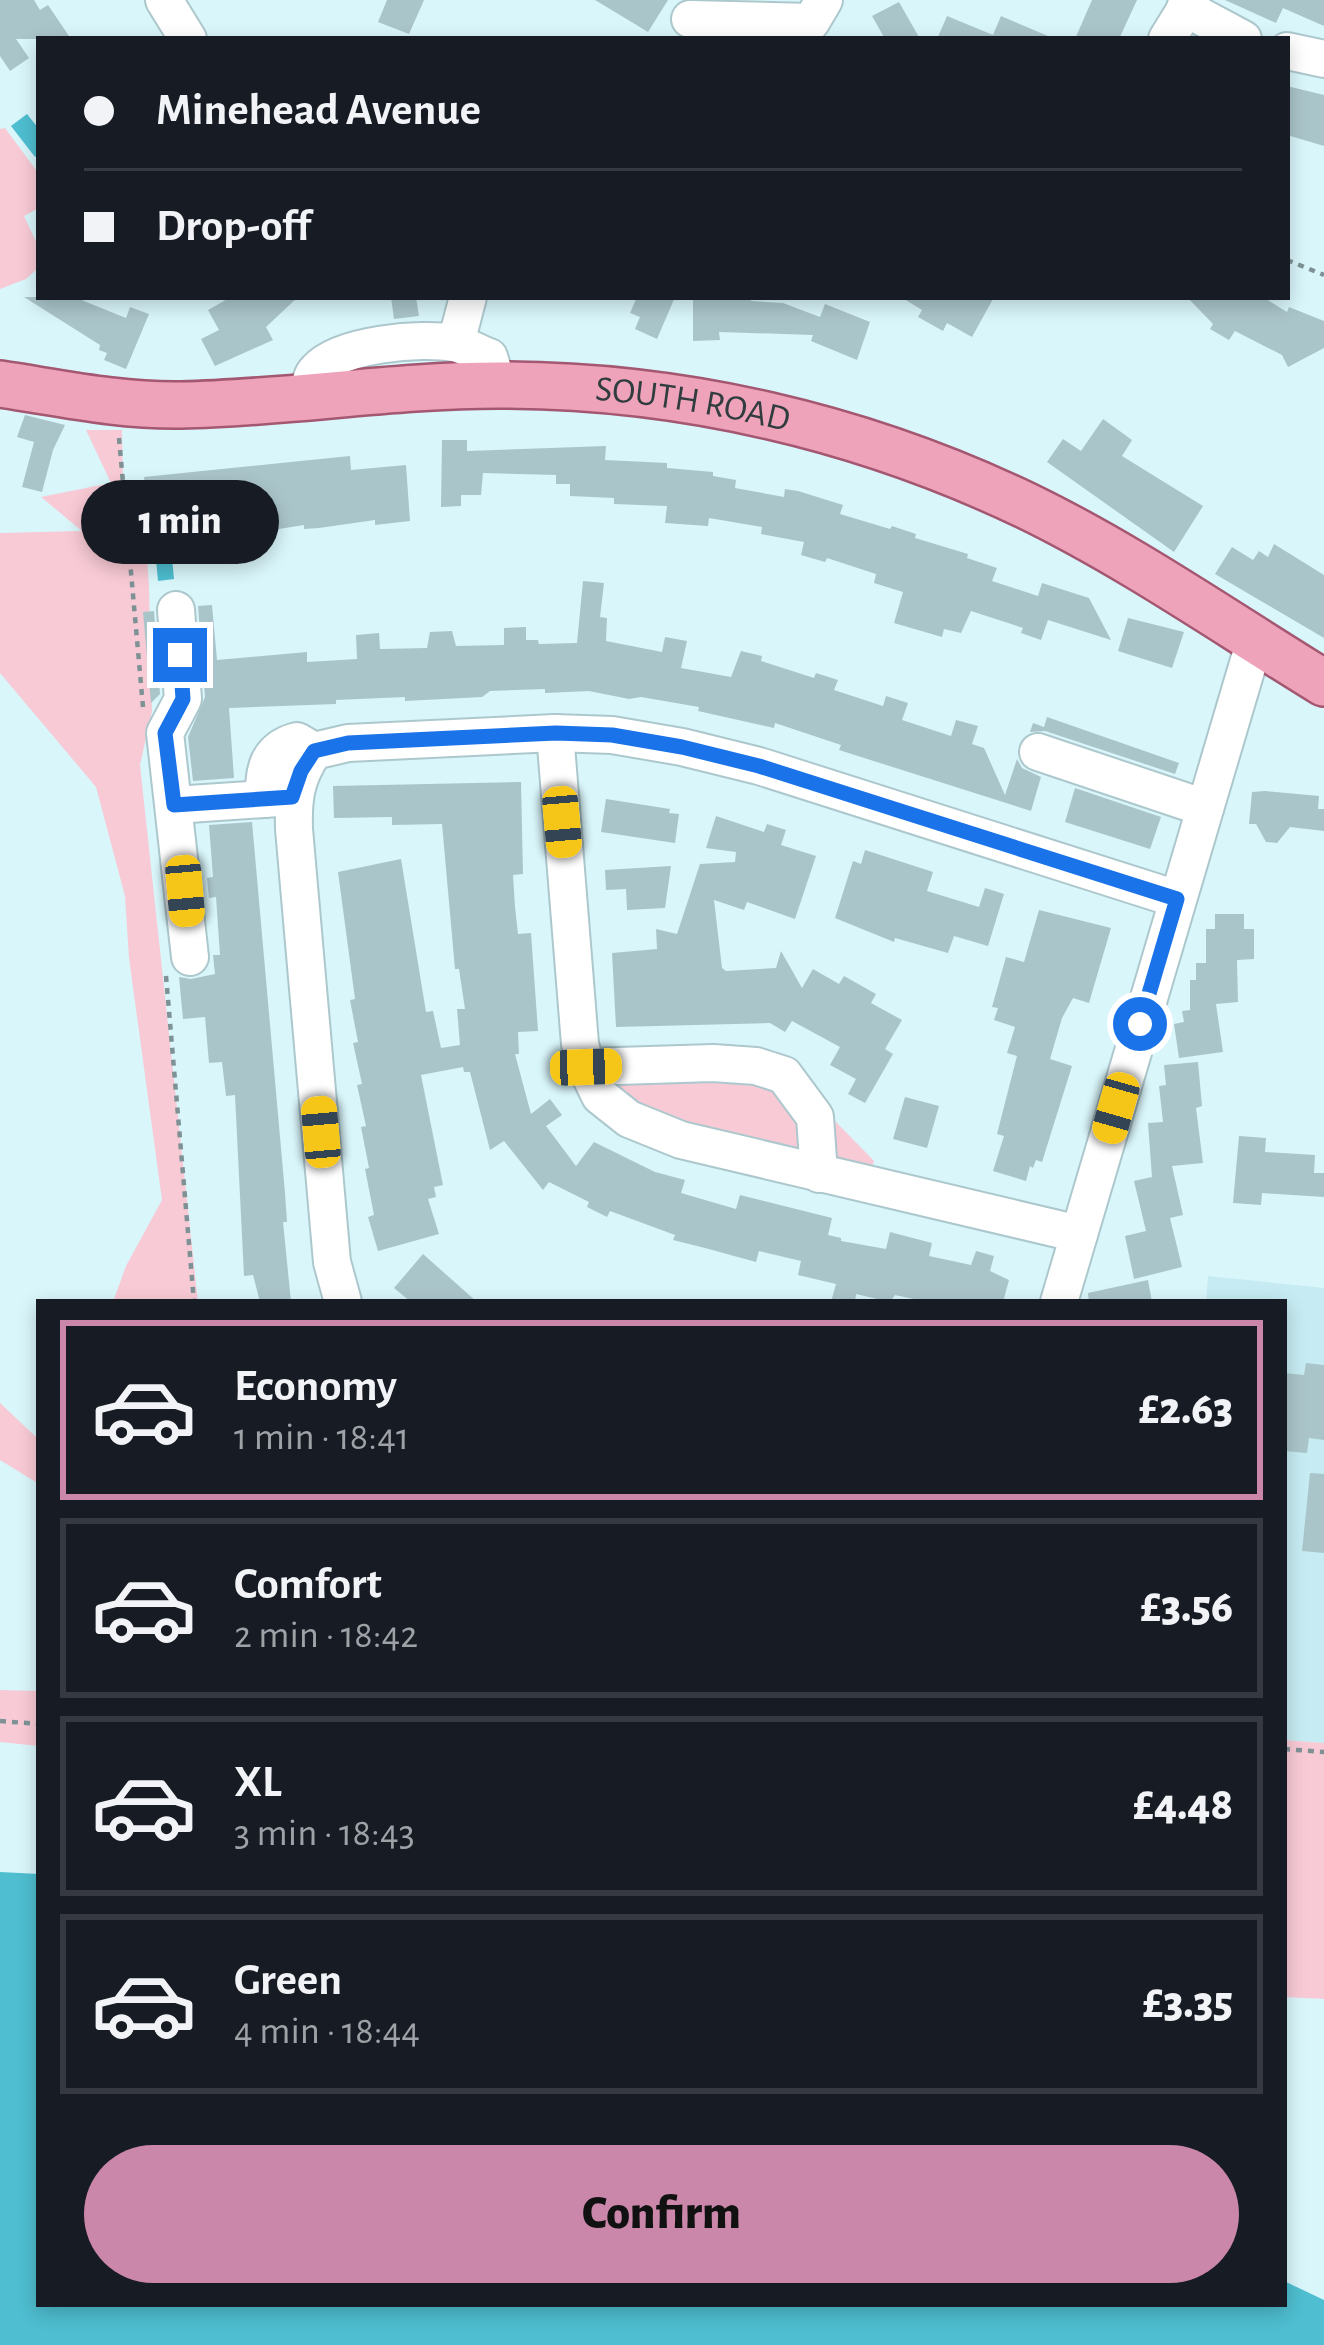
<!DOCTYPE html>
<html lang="en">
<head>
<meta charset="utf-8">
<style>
	:root { --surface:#171b24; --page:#242831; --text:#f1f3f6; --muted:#9ea1a6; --line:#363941; --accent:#cb87aa }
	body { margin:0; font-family:"Alegreya Sans",sans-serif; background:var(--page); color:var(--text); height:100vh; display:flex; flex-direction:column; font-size:45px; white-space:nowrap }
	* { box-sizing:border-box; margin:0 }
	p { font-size:39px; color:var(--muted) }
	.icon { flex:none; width:66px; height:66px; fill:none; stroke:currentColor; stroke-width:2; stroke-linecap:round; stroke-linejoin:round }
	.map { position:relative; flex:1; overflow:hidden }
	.side { position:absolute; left:36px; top:1299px; width:1251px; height:1008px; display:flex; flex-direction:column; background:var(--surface); border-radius:0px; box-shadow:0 6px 18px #0003 }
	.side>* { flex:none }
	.guide { position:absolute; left:36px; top:36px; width:1254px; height:264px; border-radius:0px; box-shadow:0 6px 18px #0003; display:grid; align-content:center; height:264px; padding:0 48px; background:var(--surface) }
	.end { position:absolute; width:54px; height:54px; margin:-27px; border:15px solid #1a73e8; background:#fff; box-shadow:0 0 0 6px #fff }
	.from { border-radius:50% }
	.bubble { position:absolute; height:84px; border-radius:42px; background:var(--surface); box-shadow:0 6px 18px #0003; font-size:39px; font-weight:800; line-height:84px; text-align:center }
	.car { position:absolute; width:36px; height:72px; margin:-36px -18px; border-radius:15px; box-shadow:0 0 9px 3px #0007; background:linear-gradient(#f5c518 24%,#345 0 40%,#f5c518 0 76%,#345 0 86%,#f5c518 0) }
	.guide b { display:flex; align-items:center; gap:42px; height:114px; font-size:45px }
	.guide b+b { border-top:3px solid var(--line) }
	.guide i { width:30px; height:30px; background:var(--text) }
	ul { padding:21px 0 0; list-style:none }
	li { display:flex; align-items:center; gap:36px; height:180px; margin:0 24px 18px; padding:0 24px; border:6px solid var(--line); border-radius:0px }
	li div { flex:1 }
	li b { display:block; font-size:45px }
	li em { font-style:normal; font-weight:800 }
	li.on { border-color:var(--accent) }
	li>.icon { width:108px; height:108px; stroke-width:1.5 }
	.action { display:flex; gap:24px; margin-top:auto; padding:24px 48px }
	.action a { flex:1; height:138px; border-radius:72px; background:var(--accent); color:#111; font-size:48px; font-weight:800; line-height:138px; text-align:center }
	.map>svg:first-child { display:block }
</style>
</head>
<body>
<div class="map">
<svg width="1324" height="2345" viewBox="0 0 1324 2345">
	<rect width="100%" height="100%" fill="#d9f6fb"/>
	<polygon fill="#c6ebf2" points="1208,1276 1324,1288 1324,1743 1284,1740 1284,1302 1206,1302"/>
	<g fill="#f8cad5">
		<polygon points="5,128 39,174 39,208 24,216 39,248 39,267 26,279 0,289 0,129"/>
		<polygon points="86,430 122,430 123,485 144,515 149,587 152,711 140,765 198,1302 113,1302 126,1266 162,1200 129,958 125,896 96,787 0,673 0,533 82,531 41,497 111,483"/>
		<polygon points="762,1077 800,1108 803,1155 639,1111 613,1083"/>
		<polygon points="835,1121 874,1161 870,1176 837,1166 827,1134"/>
		<polygon points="0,1403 35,1436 39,1434 39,1484 0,1460"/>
		<polygon points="0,1690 39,1691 39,1746 0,1742"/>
		<polygon points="1284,1740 1324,1743 1324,1999 1284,1997"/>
	</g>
	<g fill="#4ebed0">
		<polygon points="27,114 39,129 39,154 35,157 11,126"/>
		<polygon points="161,543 171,547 174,579 158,581 155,549"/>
		<polygon points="0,1872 39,1874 39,2304 1284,2304 1284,2281 1324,2300 1324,2345 0,2345"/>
	</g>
	<g fill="#aac5ca">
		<polygon points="0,0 34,0 40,10 48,5 71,39 16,39 29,58 10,71 0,56"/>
		<polygon points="387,0 424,0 409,34 378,22"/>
		<polygon points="595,0 668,0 648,32"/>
		<polygon points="1092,0 1137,0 1119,39 1075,39"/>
		<polygon points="1225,0 1324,0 1324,26 1283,8 1276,23"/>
		<polygon points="899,2 920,39 885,39 872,16"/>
		<polygon points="947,16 993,35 1001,16 1055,39 937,39"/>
		<polygon points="1287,86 1324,95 1324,146 1287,135"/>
		<polygon points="24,297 74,297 126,318 130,307 149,314 126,369 104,360 107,353 99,350 100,345"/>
		<polygon points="231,297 298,297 266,327 273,340 215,366 201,339 219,330 208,310"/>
		<polygon points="391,297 416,297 419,316 394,319"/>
		<polygon points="637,297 675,297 657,339 635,329 640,317 630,313"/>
		<polygon points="693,297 751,297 751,301 783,303 820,317 825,304 870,322 857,360 811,341 813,335 719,332 720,340 693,341"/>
		<polygon points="901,297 994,297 972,337 947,323 943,331 918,317 922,310"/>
		<polygon points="1187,297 1263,297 1287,312 1289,307 1324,321 1324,348 1288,367 1282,355 1235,331 1229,340 1210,329 1213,324"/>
		<polygon points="25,415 65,425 53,450 42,492 22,487 34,442 17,437"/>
		<polygon points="1103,419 1132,440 1122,456 1203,506 1174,552 1047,462 1063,439 1081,451"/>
		<polygon points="442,440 467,440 467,451 606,446 605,460 667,463 667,468 713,472 713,476 736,480 735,488 784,497 785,489 798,491 843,505 840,514 890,529 892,526 916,534 915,538 968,554 967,558 997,568 992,581 1038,596 1042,583 1089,598 1111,640 1048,620 1041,640 1021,633 1023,628 971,611 961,633 944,629 942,637 894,623 903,592 874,583 876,574 827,558 825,562 801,555 804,542 761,534 762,527 709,518 708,526 665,523 667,506 614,504 614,498 570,496 570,484 556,484 556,475 483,473 481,495 461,495 461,506 441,507"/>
		<polygon points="350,456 351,470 406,465 410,521 375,525 375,520 319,528 304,529 304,525 254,533 191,535 193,548 178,549 169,542 167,518 149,520 144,477"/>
		<polygon points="1274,544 1324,575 1324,638 1215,574 1232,547 1253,560 1259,551 1268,557"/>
		<polygon points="583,581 604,583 600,617 607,618 606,641 662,652 665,637 687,641 681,668 731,677 741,651 762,656 761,661 814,678 816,673 838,680 834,690 883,706 886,696 908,703 902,720 951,736 956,720 978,726 972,744 984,748 1005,795 1017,759 1022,768 1041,777 1031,811 839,750 841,745 775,723 774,728 698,711 699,707 641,697 629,699 589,691 545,693 545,689 490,691 482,697 405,701 405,697 336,700 336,704 229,708 234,778 193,781 188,737 205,697 198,606 212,605 217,660 307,652 307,662 357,659 356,635 379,633 380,649 427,648 430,632 452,631 456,646 504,645 504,628 526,627 526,640 538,640 539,644 577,643"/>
		<polygon points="154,611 160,694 151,703 143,612"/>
		<polygon points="1128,618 1184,632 1172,668 1118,651"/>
		<polygon points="1047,717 1179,763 1175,774 1045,731 1030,732 1033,723 1044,727"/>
		<polygon points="521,782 523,874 513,875 515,907 518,934 531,933 538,1031 518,1032 519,1054 515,1054 531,1114 550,1099 562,1115 546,1126 576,1166 594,1142 655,1172 685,1180 681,1193 736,1209 740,1195 832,1218 828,1235 841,1238 841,1241 886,1249 890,1232 932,1243 929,1256 971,1265 976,1251 994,1256 990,1271 1009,1280 1003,1302 928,1302 895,1295 890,1302 856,1294 855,1302 831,1302 836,1284 798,1275 801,1261 759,1251 756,1262 705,1248 673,1240 675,1235 610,1211 607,1217 587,1207 589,1202 549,1182 543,1190 504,1141 490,1150 470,1072 464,1072 463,1067 421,1075 443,1185 434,1187 436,1197 428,1199 439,1234 378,1251 368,1217 374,1215 365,1169 369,1168 361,1127 366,1126 357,1085 362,1084 353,1043 358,1042 350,1000 355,999 338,872 401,859 426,1012 433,1011 441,1048 460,1045 457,1009 465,1009 459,969 455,969 442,824 392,825 392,817 334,818 333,786"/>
		<polygon points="1075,788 1161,817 1150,849 1065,822"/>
		<polygon points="1265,791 1319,796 1318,809 1324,809 1324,831 1290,827 1277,843 1266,842 1256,824 1249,824 1252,792"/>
		<polygon points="606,799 670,809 669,813 679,814 675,843 601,832"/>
		<polygon points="716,816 764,832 767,824 786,830 781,845 816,856 795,919 747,902 744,910 714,900 722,968 726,971 776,968 781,951 802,988 813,969 839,984 844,976 876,994 871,1003 902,1020 885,1049 893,1054 865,1103 848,1094 856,1079 830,1065 840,1047 792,1021 785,1032 770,1023 616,1027 612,953 657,949 656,929 677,934 700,864 735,862 736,852 706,848"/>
		<polygon points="252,822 285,1193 287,1222 283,1222 291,1302 260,1302 253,1275 244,1276 235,1095 226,1096 222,1062 209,1063 205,1017 183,1019 179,977 191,979 215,974 213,955 220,955 216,897 209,898 207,878 213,877 209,825"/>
		<polygon points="865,850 933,872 927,891 979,907 985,888 1004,894 988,946 954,936 948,953 895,938 894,942 835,918 853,861 861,864"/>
		<polygon points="671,866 665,908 627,910 626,889 606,890 605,870"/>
		<polygon points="1039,910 1111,928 1089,1003 1073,998 1062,1018 1050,1059 1072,1066 1042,1162 1036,1160 1033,1168 1030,1166 1026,1181 993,1171 1004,1136 997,1134 1017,1056 1007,1053 1015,1027 994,1020 998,1008 992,1007 1006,957 1024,962"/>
		<polygon points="1215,914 1244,914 1244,929 1254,929 1254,959 1237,960 1238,1002 1216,1004 1223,1052 1179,1058 1174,1024 1184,1022 1182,1011 1190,1010 1190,980 1196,980 1196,963 1206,963 1206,929 1215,929"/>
		<polygon points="1198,1062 1202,1106 1196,1108 1203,1163 1172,1166 1183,1215 1170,1218 1182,1267 1134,1279 1125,1236 1146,1231 1134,1181 1152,1177 1148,1123 1163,1122 1159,1086 1166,1085 1164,1065"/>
		<polygon points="905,1097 939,1106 927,1148 893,1139"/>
		<polygon points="1239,1136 1266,1138 1265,1152 1315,1155 1314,1173 1324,1173 1324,1197 1262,1193 1261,1205 1233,1203"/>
		<polygon points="423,1254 477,1302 411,1302 394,1288"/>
		<polygon points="1148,1280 1152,1302 1089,1302 1088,1293"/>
		<polygon points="1306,1363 1324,1365 1324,1440 1309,1438 1307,1453 1284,1451 1284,1373 1304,1375"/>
		<polygon points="1310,1473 1324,1474 1324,1553 1302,1551"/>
	</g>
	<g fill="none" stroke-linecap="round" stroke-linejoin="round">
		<defs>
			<g id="minor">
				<polyline points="164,0 188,39"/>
				<polyline points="1185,8 1243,39"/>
				<polyline points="690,19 811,22 824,0"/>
				<polyline points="1167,39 1191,0"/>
				<polyline points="1287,51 1324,59"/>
				<polyline points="456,343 468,297"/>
				<path d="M308,396C310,386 310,377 317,370C340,344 421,337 454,343C465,345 478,353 489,357L498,385"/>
				<polyline points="176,610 183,699 165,733 190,957"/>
				<polyline points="555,733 580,1044 586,1067 600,1096 629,1119 681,1140 1079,1234"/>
				<polyline points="1038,752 1205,808"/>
				<path d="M264,799C263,771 267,749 297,741L314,751"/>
				<polyline points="174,805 293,797"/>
				<polyline points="586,1067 713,1063 756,1066 784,1075 815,1117 819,1174"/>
				<path d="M343,1302L332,1262L294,829C293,797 296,778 314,751L348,743L555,733L612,735L682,747L759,766L1177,899"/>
				<polyline points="1059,1302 1255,640"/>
			</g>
			<g id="major">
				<path id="s1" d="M0,384C60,393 120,406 181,405C287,403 393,385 499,385C682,385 862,427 1027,506C1130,556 1226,623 1324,683"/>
			</g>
		</defs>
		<use href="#minor" stroke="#adc8cd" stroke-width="40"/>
		<use href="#major" stroke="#a45771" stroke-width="50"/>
		<g stroke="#7e9296" stroke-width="4.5" stroke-dasharray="6 6" stroke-linecap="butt">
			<polyline points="1287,260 1324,275"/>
			<polyline points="119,438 143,707"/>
			<polyline points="166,976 194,1302"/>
			<polyline points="0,1721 39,1724"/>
			<polyline points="1284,1749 1324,1752"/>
		</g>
		<use href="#minor" stroke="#fff" stroke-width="36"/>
		<use href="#major" stroke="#eea3ba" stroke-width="45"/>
	</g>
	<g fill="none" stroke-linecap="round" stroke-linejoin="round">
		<polyline stroke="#1a73e8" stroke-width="15" points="180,655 183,699 165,733 174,805 292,797 301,771 314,751 348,743 556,733 612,735 682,747 759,766 1177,899 1140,1024"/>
	</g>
	<g text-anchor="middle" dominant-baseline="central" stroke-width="9" stroke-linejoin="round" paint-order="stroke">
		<g font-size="36" fill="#303c3e" stroke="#f8feff">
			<text stroke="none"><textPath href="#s1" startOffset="696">SOUTH ROAD</textPath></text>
		</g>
	</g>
</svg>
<i class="end from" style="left:1140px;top:1024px"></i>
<i class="end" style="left:180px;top:655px"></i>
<div class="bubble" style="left:81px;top:480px;width:198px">1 min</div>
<i class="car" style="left:562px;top:822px;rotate:175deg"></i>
<i class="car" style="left:185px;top:891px;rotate:175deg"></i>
<i class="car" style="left:586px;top:1067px;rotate:88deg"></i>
<i class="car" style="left:1116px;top:1108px;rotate:196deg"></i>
<i class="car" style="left:321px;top:1132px;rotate:355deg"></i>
<div class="guide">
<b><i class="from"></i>Minehead Avenue</b>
<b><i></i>Drop-off</b>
</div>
<section class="side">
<ul>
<li class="on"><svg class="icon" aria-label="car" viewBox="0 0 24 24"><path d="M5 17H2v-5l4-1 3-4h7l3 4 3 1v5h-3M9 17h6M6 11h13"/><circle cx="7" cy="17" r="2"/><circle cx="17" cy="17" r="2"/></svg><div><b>Economy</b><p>1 min · 18:41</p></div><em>£2.63</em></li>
<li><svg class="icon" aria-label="car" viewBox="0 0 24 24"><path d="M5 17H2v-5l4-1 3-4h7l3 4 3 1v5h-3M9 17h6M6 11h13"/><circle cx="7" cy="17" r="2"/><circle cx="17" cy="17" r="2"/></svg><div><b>Comfort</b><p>2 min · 18:42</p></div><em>£3.56</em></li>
<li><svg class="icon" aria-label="car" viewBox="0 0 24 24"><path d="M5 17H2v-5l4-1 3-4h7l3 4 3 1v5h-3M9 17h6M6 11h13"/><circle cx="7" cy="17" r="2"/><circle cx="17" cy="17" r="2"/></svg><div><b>XL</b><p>3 min · 18:43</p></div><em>£4.48</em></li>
<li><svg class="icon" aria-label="car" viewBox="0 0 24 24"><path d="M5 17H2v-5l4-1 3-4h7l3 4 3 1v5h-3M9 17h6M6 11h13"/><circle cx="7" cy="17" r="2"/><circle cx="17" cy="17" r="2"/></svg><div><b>Green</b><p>4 min · 18:44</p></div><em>£3.35</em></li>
</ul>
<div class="action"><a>Confirm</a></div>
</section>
</div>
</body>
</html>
